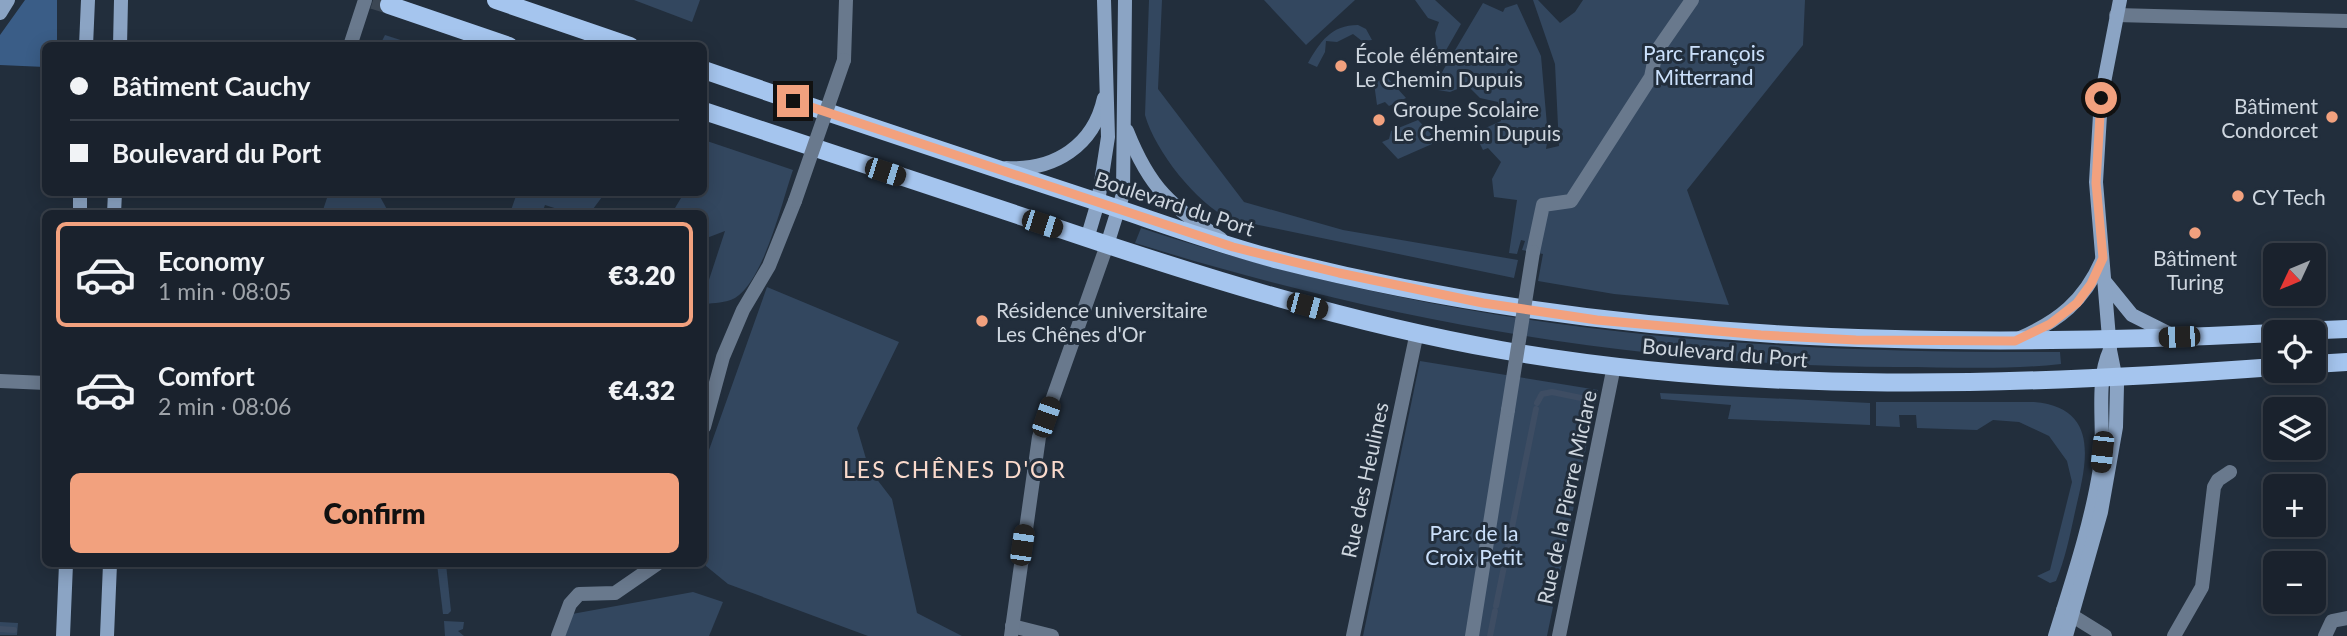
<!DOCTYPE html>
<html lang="en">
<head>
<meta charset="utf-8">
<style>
	:root { --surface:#1a222d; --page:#232a35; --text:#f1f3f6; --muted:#9fa4aa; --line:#383f49; --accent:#f2a17e }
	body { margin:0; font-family:Lato,sans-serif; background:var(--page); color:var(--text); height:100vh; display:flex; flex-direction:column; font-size:26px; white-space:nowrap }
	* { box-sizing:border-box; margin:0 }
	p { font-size:23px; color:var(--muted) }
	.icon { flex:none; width:38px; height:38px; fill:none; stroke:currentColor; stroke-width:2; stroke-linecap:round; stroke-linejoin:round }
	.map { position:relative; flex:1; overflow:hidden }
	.side { position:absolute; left:42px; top:210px; width:665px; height:357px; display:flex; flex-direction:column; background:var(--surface); border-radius:10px; box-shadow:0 4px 18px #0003,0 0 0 2px var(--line) }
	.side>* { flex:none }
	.guide { position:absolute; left:42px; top:42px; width:665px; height:154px; border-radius:10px; box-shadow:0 4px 18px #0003,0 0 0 2px var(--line); display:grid; align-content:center; height:154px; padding:0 28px; background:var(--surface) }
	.needle { width:46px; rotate:226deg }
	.fabs { position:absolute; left:2263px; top:243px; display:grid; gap:14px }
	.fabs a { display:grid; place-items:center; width:63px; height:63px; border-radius:10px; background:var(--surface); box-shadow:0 4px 18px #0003,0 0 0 2px var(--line); font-size:35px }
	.end { position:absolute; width:32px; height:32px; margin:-16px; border:9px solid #f2a17e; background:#111; box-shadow:0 0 0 4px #111 }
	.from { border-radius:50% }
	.car { position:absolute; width:21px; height:42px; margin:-21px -10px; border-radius:9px; box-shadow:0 0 5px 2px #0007; background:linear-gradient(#222 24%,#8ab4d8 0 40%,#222 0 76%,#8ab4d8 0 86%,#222 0) }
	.guide b { display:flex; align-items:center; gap:24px; height:66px; font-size:26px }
	.guide b+b { border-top:2px solid var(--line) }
	.guide i { width:18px; height:18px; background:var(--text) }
	ul { padding:12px 0 0; list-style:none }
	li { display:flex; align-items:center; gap:21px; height:105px; margin:0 14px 10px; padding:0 14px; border:4px solid transparent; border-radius:10px }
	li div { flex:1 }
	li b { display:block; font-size:26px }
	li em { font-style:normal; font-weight:800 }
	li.active { border-color:var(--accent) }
	li>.icon { width:63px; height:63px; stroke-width:1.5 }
	.primary-button { display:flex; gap:14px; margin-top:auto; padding:14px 28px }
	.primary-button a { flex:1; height:80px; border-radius:10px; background:var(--accent); color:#111; font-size:28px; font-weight:800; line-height:80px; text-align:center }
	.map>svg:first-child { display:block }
</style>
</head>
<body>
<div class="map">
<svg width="2347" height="636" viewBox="0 0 2347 636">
	<rect width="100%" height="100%" fill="#222e3c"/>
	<g fill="#33475f">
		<polygon points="634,0 700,0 692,22"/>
		<path d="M1149,0H1162L1158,89L1244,202L1343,230L1518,260L1514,278L1230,219C1197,204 1155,151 1145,115Z"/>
		<polygon points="1264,0 1355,0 1306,45"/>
		<polygon points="1415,0 1435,0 1461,24 1437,66 1428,57 1437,51 1435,33 1439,22 1428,18"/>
		<polygon points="1533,0 1538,0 1560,23 1575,12 1583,0 1805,0 1803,45 1687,190 1729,305 1614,294 1538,281 1543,254 1522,250 1525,241 1521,240 1517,254 1509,253 1517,200 1494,197 1492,179 1501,162 1488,148 1483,150 1479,142 1474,144 1470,135 1501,121 1498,102 1480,98 1467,85 1450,92 1432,89 1483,3 1503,12 1505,8 1517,4 1541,56 1548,137 1546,149 1559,146 1555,64"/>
		<path d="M1358,25L1366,29L1372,40L1362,41L1353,34L1337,42L1326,41L1325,52L1317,67L1308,63C1320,42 1331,25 1358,25Z"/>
		<polygon points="385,35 416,45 380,45"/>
		<polygon points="1387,77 1406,98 1389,106 1385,102 1377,105 1374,83"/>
		<polygon points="1418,120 1431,134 1432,144 1398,159 1382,142 1389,139 1391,131"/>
		<path d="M704,140L793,170C782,201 764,281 735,298C725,303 715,303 704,304V295L725,231L704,239V214L672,213L684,193L704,192Z"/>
		<polygon points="329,192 378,193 389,213 322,213"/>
		<polygon points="517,193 517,192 605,193 590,213 570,213 545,205 542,213 510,213"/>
		<path d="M1141,228C1447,329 1740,354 2060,352L2061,364C2007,370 1950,367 1896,367C1638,366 1381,320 1135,243Z"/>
		<polygon points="767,287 899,342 857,428 869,469 892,499 917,613 962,636 868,636 728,584 706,566 704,464"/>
		<polygon points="1420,361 1598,390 1547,636 1363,636"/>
		<polygon points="1660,393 1870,403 1870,425 1728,419 1731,405 1661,399"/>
		<path d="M1876,402H2034C2102,408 2086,465 2075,512C2070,535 2065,560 2056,581L2050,583L2037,576L2050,570L2072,482L2067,461L2049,436L2019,422L1993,420L1977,430L1917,428L1916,415H1899L1900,427L1876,426Z"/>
		<polygon points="437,564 446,564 451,611 448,614 443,614"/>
		<polygon points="693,592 723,602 709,636 564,636 572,614"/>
		<polygon points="444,621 464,622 463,629 458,631 464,636 445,636"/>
		<polygon points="0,622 18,623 17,635 0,635"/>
	</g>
	<polygon fill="#3a5d87" points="25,0 57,0 57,45 46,46 45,67 0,65 0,35"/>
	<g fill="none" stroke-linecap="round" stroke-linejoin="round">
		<g stroke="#3e4d63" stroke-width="6">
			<polyline points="1537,403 1542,394 1552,392 1586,399"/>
			<polyline points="1496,606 1536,409"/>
			<polyline points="0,629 14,630"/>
			<polyline points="1490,636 1495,611"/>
		</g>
		<polyline stroke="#3c4754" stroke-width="18" stroke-dasharray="18 9" stroke-linecap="butt" points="373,0 389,5"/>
		<g stroke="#69798d" stroke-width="14">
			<polyline points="2116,15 2347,21"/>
			<polyline points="350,46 365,0"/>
			<polyline points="844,60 846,0"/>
			<polyline points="1533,252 1543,205 1571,201 1651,77 1656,52 1692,0"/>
			<polyline points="0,381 46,383"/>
			<polyline points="704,427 723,357 743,310 769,266 795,201"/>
			<polyline points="2063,610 2105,636"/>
			<polyline points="1012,626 1052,636"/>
			<polyline points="558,636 570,604 579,594 615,593 657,564"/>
			<polyline points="1011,636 1039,437 1107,245"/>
			<polyline points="1353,636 1417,332"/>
			<polyline points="1472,636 1508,410"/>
			<polyline points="1559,636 1614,366"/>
			<polyline points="2174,636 2202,587 2214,487 2218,480 2230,472"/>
			<polyline points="2325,636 2332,621 2347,618"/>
		</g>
		<g stroke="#8ba4c4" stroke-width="14">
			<polyline points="0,13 8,0"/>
			<polyline points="86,46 88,0"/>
			<polyline points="120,46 121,0"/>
			<path d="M1127,131C1150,189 1170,205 1221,239"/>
			<path d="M1006,168C1055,171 1094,145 1104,98"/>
			<polyline points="80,214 80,192"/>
			<polyline points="114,214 115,192"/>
			<polyline points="1087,239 1098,202 1108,137 1104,0"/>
			<polyline points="1107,245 1123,194 1125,0"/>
			<polyline points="2106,283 2132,315 2174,336"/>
			<path d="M2018,339C2059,321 2084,301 2102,260"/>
			<polyline points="63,636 66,564"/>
			<polyline points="107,636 110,564"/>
			<path d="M2055,636C2072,581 2091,525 2100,468C2106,430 2094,385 2110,350"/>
			<polyline points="2066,636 2101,512 2116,427 2117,385 2110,350 2096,182 2101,98 2120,0"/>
		</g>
		<g stroke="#a5c5ee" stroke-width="18">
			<polyline points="496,0 630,46"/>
			<polyline points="389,5 509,46"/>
			<path d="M704,70C834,115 964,158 1095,201C1156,221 1217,244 1279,260C1606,343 1940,350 2275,333"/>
			<path d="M704,111C821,150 939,189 1057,228C1202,277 1349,323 1501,350C1757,395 2017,386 2275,367"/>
			<polyline points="2276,332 2347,329"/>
			<polyline points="2314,364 2347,362"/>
		</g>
		<g stroke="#69798d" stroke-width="14">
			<polyline points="795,201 844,60"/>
			<polyline points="1508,410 1533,252"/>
		</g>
	</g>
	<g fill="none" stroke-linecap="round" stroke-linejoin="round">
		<polyline stroke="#f2a17e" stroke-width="9" points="793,101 1233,247 1339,273 1483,303 1597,320 1761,335 1856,340 2015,341 2050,324 2077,303 2091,284 2103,258 2096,183 2101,98"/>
	</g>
	<g fill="#f2a17e" stroke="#222e3c" stroke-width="2.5">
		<circle cx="1341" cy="66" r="7"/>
		<circle cx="2332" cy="117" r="7"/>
		<circle cx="1379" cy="120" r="7"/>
		<circle cx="2238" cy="196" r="7"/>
		<circle cx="2195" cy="233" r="7"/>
		<circle cx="982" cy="321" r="7"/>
	</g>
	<g text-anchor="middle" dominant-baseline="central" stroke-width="6" stroke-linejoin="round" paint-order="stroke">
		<g font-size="21" fill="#cbe0fb" stroke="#222e3c">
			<text x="1704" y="52">Parc François<tspan x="1704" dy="24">Mitterrand</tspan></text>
			<text x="1474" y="532">Parc de la<tspan x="1474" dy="24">Croix Petit</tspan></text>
		</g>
		<g font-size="21" fill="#ced6df" stroke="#222e3c" text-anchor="start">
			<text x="1355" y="54">École élémentaire<tspan x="1355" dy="24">Le Chemin Dupuis</tspan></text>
			<text x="2318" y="105" text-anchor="end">Bâtiment<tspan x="2318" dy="24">Condorcet</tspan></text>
			<text x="1393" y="108">Groupe Scolaire<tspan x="1393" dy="24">Le Chemin Dupuis</tspan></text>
			<text x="2252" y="196">CY Tech</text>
			<text x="2195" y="257" text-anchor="middle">Bâtiment<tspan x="2195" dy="24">Turing</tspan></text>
			<text x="996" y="309">Résidence universitaire<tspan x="996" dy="24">Les Chênes d'Or</tspan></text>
		</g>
		<g font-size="21" fill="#ced6df" stroke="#222e3c">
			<text transform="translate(1175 203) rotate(18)">Boulevard du Port</text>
			<text transform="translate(1725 352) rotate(5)">Boulevard du Port</text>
			<text transform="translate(1364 480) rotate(-78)">Rue des Heulines</text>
			<text transform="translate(1566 497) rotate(-78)">Rue de la Pierre Miclare</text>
		</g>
		<g font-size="23" letter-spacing="2" fill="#fadacc" stroke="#222e3c">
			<text x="955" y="469">LES CHÊNES D'OR</text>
		</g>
	</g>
</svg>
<div class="fabs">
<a><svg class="needle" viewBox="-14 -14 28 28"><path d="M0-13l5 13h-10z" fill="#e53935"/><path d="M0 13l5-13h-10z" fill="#9fa4aa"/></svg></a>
<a><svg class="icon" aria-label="locate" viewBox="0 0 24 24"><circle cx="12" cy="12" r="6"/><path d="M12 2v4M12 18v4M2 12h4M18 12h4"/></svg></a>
<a><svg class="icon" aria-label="layers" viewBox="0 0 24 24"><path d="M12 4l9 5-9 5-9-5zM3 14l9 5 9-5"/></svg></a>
<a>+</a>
<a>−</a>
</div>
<i class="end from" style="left:2101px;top:98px"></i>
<i class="end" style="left:793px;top:101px"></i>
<i class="car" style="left:885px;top:172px;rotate:108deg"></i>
<i class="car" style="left:1042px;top:224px;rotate:108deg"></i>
<i class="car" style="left:1307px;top:306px;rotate:105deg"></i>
<i class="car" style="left:2179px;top:337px;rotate:268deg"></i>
<i class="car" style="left:1046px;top:417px;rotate:19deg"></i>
<i class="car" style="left:2102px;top:452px;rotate:186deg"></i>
<i class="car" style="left:1022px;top:545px;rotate:8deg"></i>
<div class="guide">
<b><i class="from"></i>Bâtiment Cauchy</b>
<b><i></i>Boulevard du Port</b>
</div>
<section class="side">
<ul>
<li class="active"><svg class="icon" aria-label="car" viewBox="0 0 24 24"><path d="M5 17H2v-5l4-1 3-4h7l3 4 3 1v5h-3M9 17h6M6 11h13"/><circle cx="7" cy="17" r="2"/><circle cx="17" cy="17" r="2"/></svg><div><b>Economy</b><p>1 min · 08:05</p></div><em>€3.20</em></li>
<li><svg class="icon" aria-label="car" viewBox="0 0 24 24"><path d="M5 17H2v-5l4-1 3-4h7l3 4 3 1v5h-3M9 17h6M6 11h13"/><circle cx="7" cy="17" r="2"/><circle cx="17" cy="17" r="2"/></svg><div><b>Comfort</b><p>2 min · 08:06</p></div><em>€4.32</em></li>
</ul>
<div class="primary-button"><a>Confirm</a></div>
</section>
</div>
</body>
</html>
